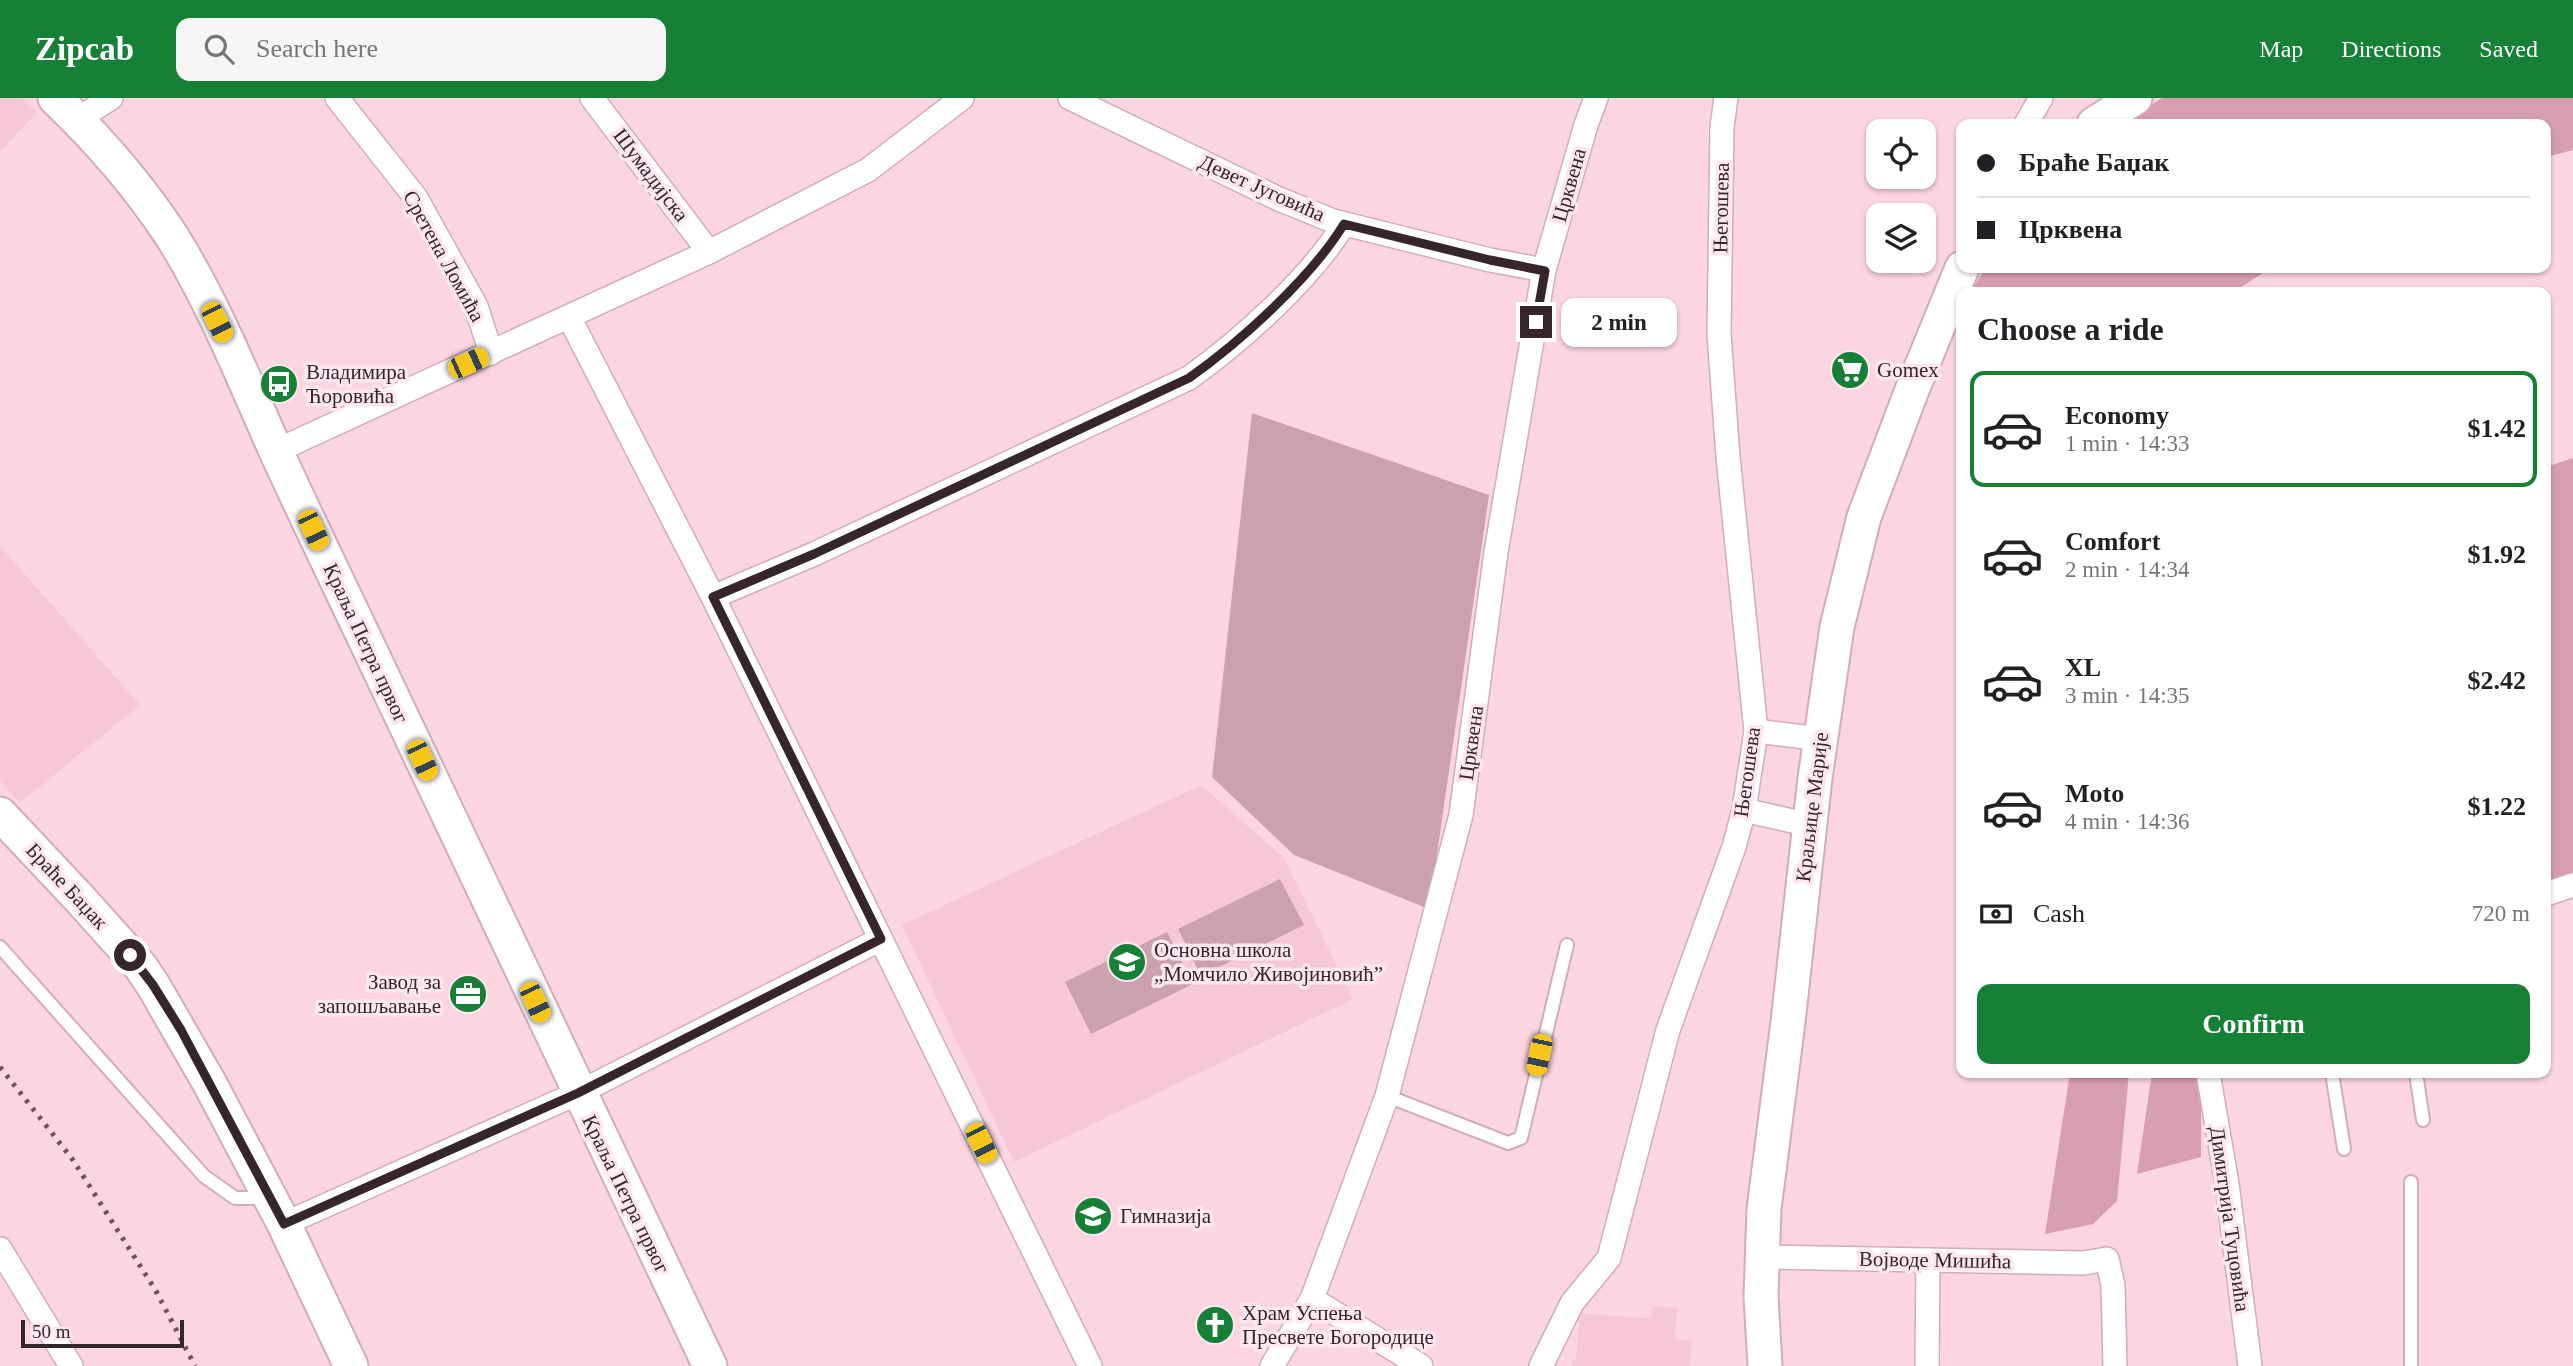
<!DOCTYPE html>
<html lang="en">
<head>
<meta charset="utf-8">
<style>
	:root { --surface:#fff; --page:#f6f6f6; --text:#202124; --muted:#757577; --line:#e0e0e0; --accent:#158036 }
	body { margin:0; font-family:Georgia,serif; background:var(--page); color:var(--text); height:100vh; display:flex; flex-direction:column; font-size:26px; white-space:nowrap }
	* { box-sizing:border-box; margin:0 }
	p { font-size:23px; color:var(--muted) }
	.icon { flex:none; width:38px; height:38px; fill:none; stroke:currentColor; stroke-width:2; stroke-linecap:round; stroke-linejoin:round }
	.map { position:relative; flex:1; overflow:hidden }
	.sheet { position:absolute; left:1956px; top:189px; width:595px; height:791px; display:flex; flex-direction:column; background:var(--surface); border-radius:14px; box-shadow:0 2px 5px #0004 }
	.sheet>* { flex:none }
	.guide { position:absolute; left:1956px; top:21px; width:595px; height:154px; border-radius:14px; box-shadow:0 2px 5px #0004; display:grid; align-content:center; height:154px; padding:0 21px; background:var(--surface) }
	.fabs { position:absolute; left:1866px; top:21px; display:grid; gap:14px }
	.fabs a { display:grid; place-items:center; width:70px; height:70px; border-radius:14px; background:var(--surface); box-shadow:0 2px 5px #0004; font-size:35px }
	.scale { position:absolute; left:21px; bottom:18px; width:163px; box-sizing:border-box; padding-left:7px; border:4px solid #35262b; border-top:0; font-size:19px; line-height:24px; white-space:nowrap; color:#35262b; -webkit-text-stroke:5px #fee7ee; paint-order:stroke }
	.end { position:absolute; width:32px; height:32px; margin:-16px; border:9px solid #35262b; background:#fff; box-shadow:0 0 0 4px #fff }
	.from { border-radius:50% }
	.bubble { position:absolute; height:49px; border-radius:14px; background:var(--surface); box-shadow:0 2px 5px #0004; font-size:23px; font-weight:800; line-height:49px; text-align:center }
	.car { position:absolute; width:21px; height:42px; margin:-21px -10px; border-radius:9px; box-shadow:0 0 5px 2px #0007; background:linear-gradient(#f5c518 24%,#345 0 40%,#f5c518 0 76%,#345 0 86%,#f5c518 0) }
	.guide b { display:flex; align-items:center; gap:24px; height:66px; font-size:26px }
	.guide b+b { border-top:2px solid var(--line) }
	.guide i { width:18px; height:18px; background:var(--text) }
	ul { padding:0; list-style:none }
	li { display:flex; align-items:center; gap:21px; height:116px; margin:0 14px 10px; padding:0 7px; border:4px solid transparent; border-radius:14px }
	li div { flex:1 }
	li b { display:block; font-size:26px }
	li em { font-style:normal; font-weight:800 }
	li.current { border-color:var(--accent) }
	li>.icon { width:63px; height:63px; stroke-width:1.5 }
	h2 { padding:0 21px; font-size:32px; line-height:84px }
	.pay { display:flex; align-items:center; gap:18px; height:77px; padding:0 21px; font-size:26px }
	.pay p { margin-inline-start:auto }
	.action { display:flex; gap:14px; margin-top:auto; padding:14px 21px }
	.action a { flex:1; height:80px; border-radius:14px; background:var(--accent); color:#fff; font-size:28px; font-weight:800; line-height:80px; text-align:center }
	header { display:flex; align-items:center; gap:42px; box-sizing:border-box; height:98px; padding:0 35px; background:var(--accent); color:#fff }
	header strong { font-size:33px }
	nav { display:flex; gap:38px; margin-inline-start:auto; font-size:24px }
	.search { width:490px; height:63px; background:var(--page); display:flex; align-items:center; gap:18px; box-sizing:border-box; padding:0 24px; border-radius:14px; color:var(--muted); font-size:26px }
	.map>svg:first-child { display:block }
</style>
</head>
<body>
<header>
<strong>Zipcab</strong>
<div class="search"><svg class="icon" aria-label="search" viewBox="0 0 24 24"><circle cx="10" cy="10" r="6"/><path d="M15 15l6 6"/></svg>Search here</div>
<nav><a>Map</a><a>Directions</a><a>Saved</a></nav>
</header>
<div class="map">
<svg width="2573" height="1268" viewBox="0 0 2573 1268">
	<rect width="100%" height="100%" fill="#fbd5e0"/>
	<g fill="#f6c8d6">
		<polygon points="0,0 21,0 37,14 0,54"/>
		<polygon points="0,448 140,607 20,705 0,683"/>
		<polygon points="1201,687 1284,760 1353,901 1014,1064 902,827"/>
		<polygon points="1653,1208 1677,1210 1675,1241 1692,1243 1690,1268 1572,1268 1573,1261 1576,1261 1580,1215 1651,1221"/>
	</g>
	<g fill="#cba1ae">
		<polygon points="1252,315 1489,397 1429,811 1294,757 1212,679"/>
		<polygon points="1280,781 1304,827 1201,878 1178,831"/>
		<polygon points="1167,834 1193,886 1091,936 1065,884"/>
	</g>
	<g fill="#d79eb0">
		<polygon points="2162,0 2573,0 2573,52 2546,59 2546,26 2122,26"/>
		<polygon points="1986,170 2271,170 2233,194 1970,194"/>
		<polygon points="2573,360 2573,776 2546,785 2546,369"/>
		<polygon points="2070,975 2129,975 2117,1103 2093,1126 2045,1136"/>
		<polygon points="2152,975 2201,975 2201,1059 2137,1076"/>
	</g>
	<g fill="none" stroke-linecap="round" stroke-linejoin="round">
		<defs>
			<g id="lane">
				<polyline points="0,849 204,1078 235,1100 268,1100"/>
				<polyline points="2332,975 2344,1051"/>
				<polyline points="2416,975 2423,1022"/>
				<polyline points="1387,998 1508,1045 1521,1040 1567,847"/>
				<polyline points="2411,1084 2411,1268"/>
			</g>
			<g id="street">
				<polyline points="337,0 416,100 476,208 491,255"/>
				<polyline points="592,0 709,154"/>
				<polyline points="1070,0 1279,101 1333,123 1490,162 1544,172"/>
				<polyline points="78,21 111,0"/>
				<polyline points="2026,26 2041,0"/>
				<polyline points="569,219 713,499 1090,1268"/>
				<polyline points="276,353 709,154 868,72 962,0"/>
				<path d="M713,499L814,456L1189,280C1241,243 1311,180 1344,126"/>
				<polyline points="1756,633 1820,641"/>
				<polyline points="1744,712 1810,727"/>
				<polyline points="2546,796 2573,787"/>
				<polyline points="2208,975 2227,1086 2250,1268"/>
				<polyline points="284,1126 578,995 881,841"/>
				<polyline points="0,1151 71,1268"/>
				<polyline points="1762,1159 2084,1165 2107,1161 2113,1187 2115,1268"/>
				<polyline points="1312,1201 1421,1268"/>
				<polyline points="1272,1268 1312,1201 1387,998 1461,717 1496,454 1544,172 1586,27 1596,0"/>
				<polyline points="1541,1268 1572,1205 1609,1160 1668,932 1734,749 1744,712 1756,633 1728,359 1719,236 1722,29 1726,0"/>
				<polyline points="1927,1268 1928,1162"/>
			</g>
			<g id="secondary">
				<path d="M55,0C99,42 138,87 171,137C213,204 243,279 275,351C303,412 332,472 361,533C476,779 592,1024 710,1268"/>
				<polyline points="2094,26 2135,0"/>
				<polyline points="0,716 80,801 141,869 153,887 210,986 284,1126 351,1268"/>
				<polyline points="1765,1268 1761,1198 1764,1111 1788,924 1815,680 1837,529 1864,419 1912,292 1962,170"/>
			</g>
		</defs>
		<use href="#lane" stroke="#d2adb8" stroke-width="16"/>
		<use href="#street" stroke="#d2adb8" stroke-width="26"/>
		<use href="#secondary" stroke="#d2adb8" stroke-width="37"/>
		<use href="#lane" stroke="#fff" stroke-width="12"/>
		<use href="#street" stroke="#fff" stroke-width="23"/>
		<use href="#secondary" stroke="#fff" stroke-width="33"/>
		<polyline stroke="#69545b" stroke-width="5" stroke-dasharray="3.5 7" stroke-linecap="butt" points="0,969 73,1062 156,1193 195,1268"/>
	</g>
	<g fill="none" stroke-linecap="round" stroke-linejoin="round">
		<path stroke="#35262b" stroke-width="9" d="M130,857L153,887L181,932L284,1126L578,995L881,841L713,499L814,456L1189,280C1241,243 1311,180 1344,126L1490,162L1545,173L1536,224"/>
	</g>
	<defs>
		<symbol id="supermarket-disc" viewBox="-11 -11 22 22"><circle r="9.5" fill="#158036" stroke="#fee7ee"/><path d="M-6-5.5h2.5l.6 2H6L4.5 2H-2.5L-4.4-4H-6ZM-1.5 3.2a1.3 1.3 0 1 0 .1 0ZM3 3.2a1.3 1.3 0 1 0 .1 0Z" fill="#fff"/></symbol>
		<symbol id="bus-disc" viewBox="-11 -11 22 22"><circle r="9.5" fill="#158036" stroke="#fee7ee"/><path d="M-5-6H5V4H4V6H2V4H-2V6H-4V4H-5ZM-3.5-4V0h7V-4ZM-3.5 1.2v1.5H-2V1.2ZM2 1.2v1.5H3.5V1.2Z" fill="#fff"/></symbol>
		<symbol id="school-disc" viewBox="-11 -11 22 22"><circle r="9.5" fill="#158036" stroke="#fee7ee"/><path d="M0-5L7-2L0 1L-7-2ZM-4 1L0 2.5L4 1V4Q0 6-4 4Z" fill="#fff"/></symbol>
		<symbol id="office-disc" viewBox="-11 -11 22 22"><circle r="9.5" fill="#158036" stroke="#fee7ee"/><path d="M-6-3h4V-5.5h4V-3h4V5H-6ZM-1-4.5V-3h2v-1.5ZM-6 0V1H6V0Z" fill="#fff"/></symbol>
		<symbol id="church-disc" viewBox="-11 -11 22 22"><circle r="9.5" fill="#158036" stroke="#fee7ee"/><path d="M-1.2-6h2.4v3.5h3.3v2.4h-3.3V6h-2.4V-.1h-3.3v-2.4h3.3Z" fill="#fff"/></symbol>
	</defs>
	<g fill-rule="evenodd">
		<use href="#supermarket-disc" x="1828" y="250" width="44" height="44"/>
		<use href="#bus-disc" x="257" y="264" width="44" height="44"/>
		<use href="#school-disc" x="1105" y="842" width="44" height="44"/>
		<use href="#office-disc" x="446" y="874" width="44" height="44"/>
		<use href="#school-disc" x="1071" y="1096" width="44" height="44"/>
		<use href="#church-disc" x="1193" y="1205" width="44" height="44"/>
	</g>
	<g text-anchor="middle" dominant-baseline="central" stroke-width="7" stroke-linejoin="round" paint-order="stroke">
		<g font-size="21" fill="#35262b" stroke="#fee7ee">
			<text transform="translate(651 77) rotate(53)">Шумадијска</text>
			<text transform="translate(1569 87) rotate(-74)">Црквена</text>
			<text transform="translate(1262 90) rotate(24)">Девет Југовића</text>
			<text transform="translate(1721 110) rotate(-89)">Његошева</text>
			<text transform="translate(444 158) rotate(61)">Сретена Ломића</text>
			<text transform="translate(366 545) rotate(65)">Краља Петра првог</text>
			<text transform="translate(1471 645) rotate(-82)">Црквена</text>
			<text transform="translate(1747 674) rotate(-82)">Његошева</text>
			<text transform="translate(1812 709) rotate(-83)">Краљице Марије</text>
			<text transform="translate(67 788) rotate(47)">Браће Баџак</text>
			<text transform="translate(626 1096) rotate(64)">Краља Петра првог</text>
			<text transform="translate(2230 1121) rotate(82)">Димитрија Туцовића</text>
			<text transform="translate(1935 1162) rotate(1)">Војводе Мишића</text>
		</g>
		<g font-size="21" fill="#35262b" stroke="#fee7ee" text-anchor="start">
			<text x="1877" y="272">Gomex</text>
			<text x="306" y="274">Владимира<tspan x="306" dy="24">Ћоровића</tspan></text>
			<text x="1154" y="852">Основна школа<tspan x="1154" dy="24">„Момчило Живојиновић”</tspan></text>
			<text x="441" y="884" text-anchor="end">Завод за<tspan x="441" dy="24">запошљавање</tspan></text>
			<text x="1120" y="1118">Гимназија</text>
			<text x="1242" y="1215">Храм Успења<tspan x="1242" dy="24">Пресвете Богородице</tspan></text>
		</g>
	</g>
</svg>
<div class="fabs">
<a><svg class="icon" aria-label="locate" viewBox="0 0 24 24"><circle cx="12" cy="12" r="6"/><path d="M12 2v4M12 18v4M2 12h4M18 12h4"/></svg></a>
<a><svg class="icon" aria-label="layers" viewBox="0 0 24 24"><path d="M12 4l9 5-9 5-9-5zM3 14l9 5 9-5"/></svg></a>
</div>
<div class="scale">50 m</div>
<i class="end from" style="left:130px;top:857px"></i>
<i class="end" style="left:1536px;top:224px"></i>
<div class="bubble" style="left:1561px;top:200px;width:116px">2 min</div>
<i class="car" style="left:217px;top:224px;rotate:153deg"></i>
<i class="car" style="left:468px;top:265px;rotate:66deg"></i>
<i class="car" style="left:313px;top:432px;rotate:155deg"></i>
<i class="car" style="left:422px;top:662px;rotate:155deg"></i>
<i class="car" style="left:535px;top:904px;rotate:155deg"></i>
<i class="car" style="left:1539px;top:957px;rotate:192deg"></i>
<i class="car" style="left:981px;top:1045px;rotate:154deg"></i>
<div class="guide">
<b><i class="from"></i>Браће Баџак</b>
<b><i></i>Црквена</b>
</div>
<section class="sheet">
<h2>Choose a ride</h2>
<ul>
<li class="current"><svg class="icon" aria-label="car" viewBox="0 0 24 24"><path d="M5 17H2v-5l4-1 3-4h7l3 4 3 1v5h-3M9 17h6M6 11h13"/><circle cx="7" cy="17" r="2"/><circle cx="17" cy="17" r="2"/></svg><div><b>Economy</b><p>1 min · 14:33</p></div><em>$1.42</em></li>
<li><svg class="icon" aria-label="car" viewBox="0 0 24 24"><path d="M5 17H2v-5l4-1 3-4h7l3 4 3 1v5h-3M9 17h6M6 11h13"/><circle cx="7" cy="17" r="2"/><circle cx="17" cy="17" r="2"/></svg><div><b>Comfort</b><p>2 min · 14:34</p></div><em>$1.92</em></li>
<li><svg class="icon" aria-label="car" viewBox="0 0 24 24"><path d="M5 17H2v-5l4-1 3-4h7l3 4 3 1v5h-3M9 17h6M6 11h13"/><circle cx="7" cy="17" r="2"/><circle cx="17" cy="17" r="2"/></svg><div><b>XL</b><p>3 min · 14:35</p></div><em>$2.42</em></li>
<li><svg class="icon" aria-label="car" viewBox="0 0 24 24"><path d="M5 17H2v-5l4-1 3-4h7l3 4 3 1v5h-3M9 17h6M6 11h13"/><circle cx="7" cy="17" r="2"/><circle cx="17" cy="17" r="2"/></svg><div><b>Moto</b><p>4 min · 14:36</p></div><em>$1.22</em></li>
</ul>
<div class="pay"><svg class="icon" aria-label="cash" viewBox="0 0 24 24"><path d="M3 7h18v10H3z"/><circle cx="12" cy="12" r="2"/></svg>Cash<p>720 m</p></div>
<div class="action"><a>Confirm</a></div>
</section>
</div>
</body>
</html>
